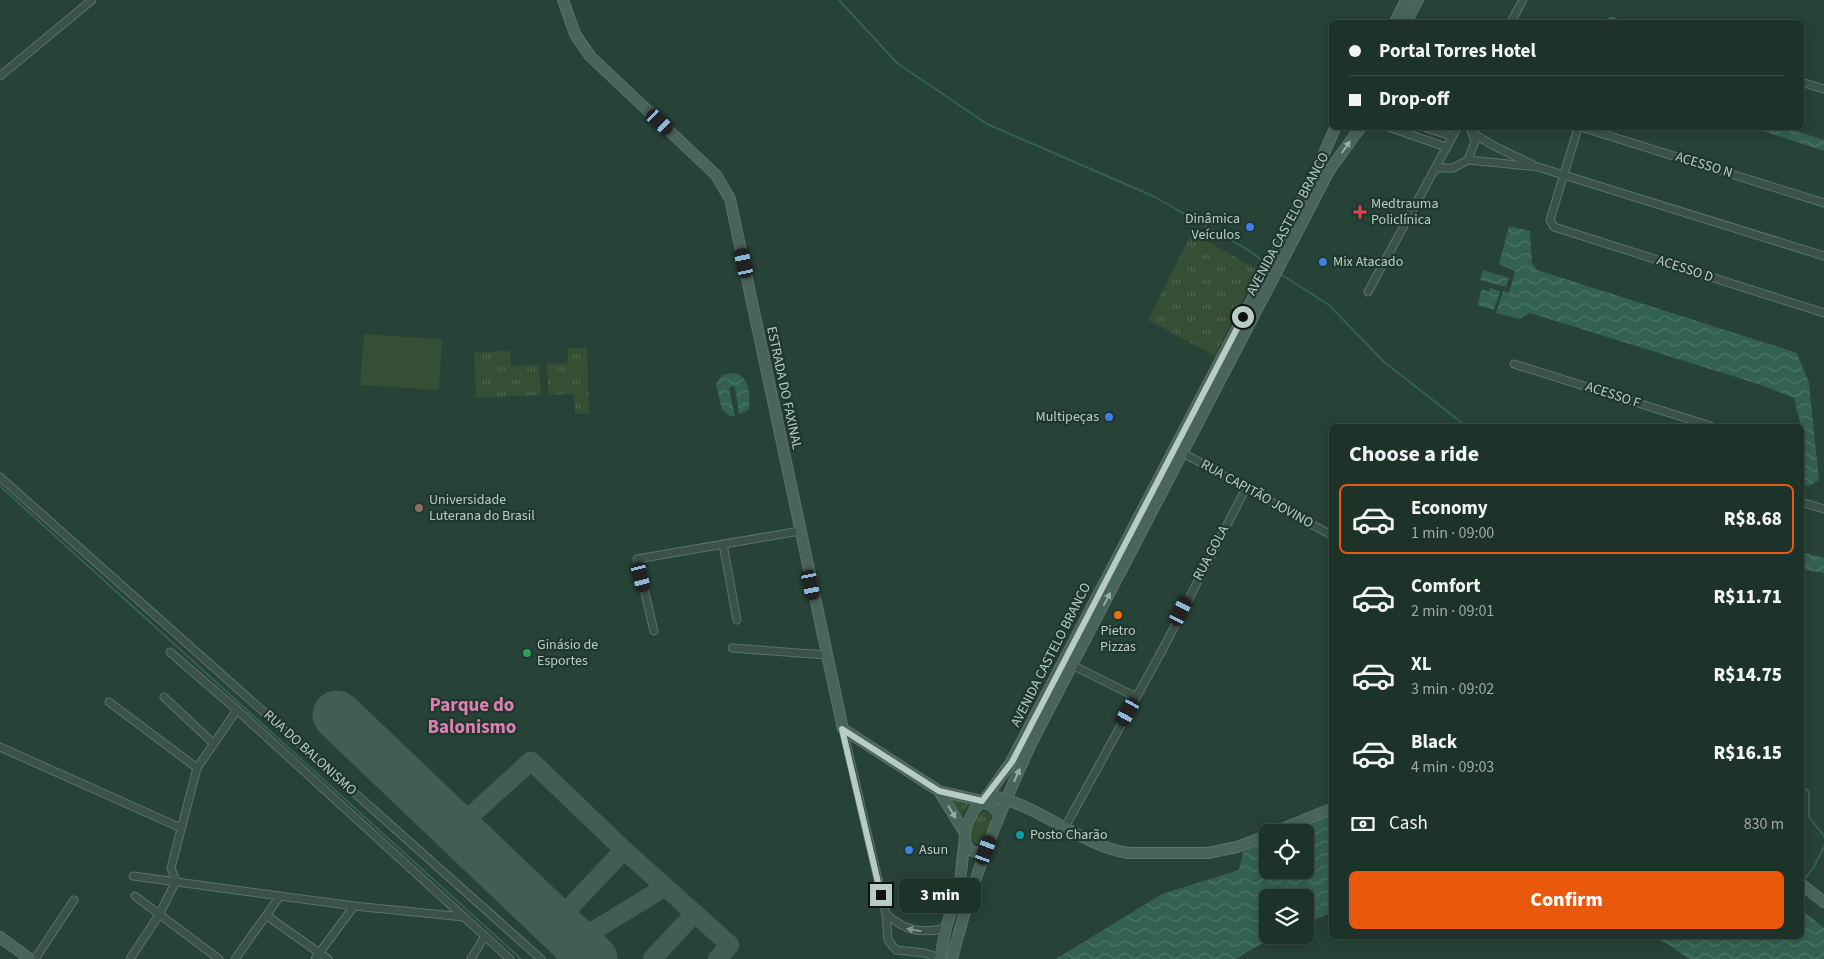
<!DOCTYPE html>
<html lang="en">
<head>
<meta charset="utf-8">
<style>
	:root { --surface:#1d3229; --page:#2a3e35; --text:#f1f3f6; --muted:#a0aaa8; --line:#3b4d46; --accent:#ea580c }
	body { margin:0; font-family:"Source Sans 3",sans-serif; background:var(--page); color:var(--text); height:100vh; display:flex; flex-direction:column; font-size:19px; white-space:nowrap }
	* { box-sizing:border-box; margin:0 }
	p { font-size:16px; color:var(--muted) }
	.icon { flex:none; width:28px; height:28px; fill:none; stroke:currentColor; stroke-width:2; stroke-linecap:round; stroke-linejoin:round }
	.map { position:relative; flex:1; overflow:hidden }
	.sheet { position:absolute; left:1329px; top:424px; width:475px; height:515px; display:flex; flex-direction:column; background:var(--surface); border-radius:8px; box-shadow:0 2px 12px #0003,0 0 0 1px var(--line) }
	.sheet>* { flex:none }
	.hud { position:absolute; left:1329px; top:20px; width:475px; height:110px; border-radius:8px; box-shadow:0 2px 12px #0003,0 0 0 1px var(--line); display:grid; align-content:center; height:110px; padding:0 20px; background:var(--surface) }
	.fabs { position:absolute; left:1259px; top:824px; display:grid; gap:10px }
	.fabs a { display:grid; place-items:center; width:55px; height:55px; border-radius:8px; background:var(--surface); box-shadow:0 2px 12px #0003,0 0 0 1px var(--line); font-size:25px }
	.end { position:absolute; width:22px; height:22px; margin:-11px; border:6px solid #b8ccc5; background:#111; box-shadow:0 0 0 2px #111 }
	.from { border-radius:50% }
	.bubble { position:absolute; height:35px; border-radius:8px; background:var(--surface); box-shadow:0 2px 12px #0003,0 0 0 1px var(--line); font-size:16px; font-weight:800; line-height:35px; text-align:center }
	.car { position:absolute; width:15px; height:30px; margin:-15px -8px; border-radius:6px; box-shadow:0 0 4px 1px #0007; background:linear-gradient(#222 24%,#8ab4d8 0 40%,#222 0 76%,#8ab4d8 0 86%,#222 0) }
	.hud b { display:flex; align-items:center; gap:18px; height:48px; font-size:19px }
	.hud b+b { border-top:1px solid var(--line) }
	.hud i { width:12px; height:12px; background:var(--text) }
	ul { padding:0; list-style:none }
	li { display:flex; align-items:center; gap:15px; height:70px; margin:0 10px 8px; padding:0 10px; border:2px solid transparent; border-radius:8px }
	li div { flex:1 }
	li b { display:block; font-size:19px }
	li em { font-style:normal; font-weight:800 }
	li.on { border-color:var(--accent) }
	li>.icon { width:45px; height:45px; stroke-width:1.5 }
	h2 { padding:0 20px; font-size:22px; line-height:60px }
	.pay { display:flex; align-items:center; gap:12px; height:55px; padding:0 20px; font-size:19px }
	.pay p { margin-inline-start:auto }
	.button { display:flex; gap:10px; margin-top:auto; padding:10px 20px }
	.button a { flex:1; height:58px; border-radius:8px; background:var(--accent); color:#fff; font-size:20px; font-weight:800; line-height:58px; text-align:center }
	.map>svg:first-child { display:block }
</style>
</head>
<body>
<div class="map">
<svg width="1824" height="959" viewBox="0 0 1824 959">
	<defs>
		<pattern id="grass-tufts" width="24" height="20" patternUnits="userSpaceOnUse" patternTransform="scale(1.25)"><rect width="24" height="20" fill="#354e34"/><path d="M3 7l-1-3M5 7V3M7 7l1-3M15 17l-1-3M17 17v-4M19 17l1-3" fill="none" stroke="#506650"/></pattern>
		<pattern id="water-waves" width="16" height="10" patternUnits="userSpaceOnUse" patternTransform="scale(1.25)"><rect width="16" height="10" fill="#33614f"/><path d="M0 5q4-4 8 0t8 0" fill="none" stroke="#4e7667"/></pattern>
	</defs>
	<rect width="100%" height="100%" fill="#274237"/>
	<g fill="url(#grass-tufts)">
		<polygon points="1192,232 1257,270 1215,356 1148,320"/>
		<polygon points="568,348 587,348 589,413 575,414 574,394 548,395 547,364 568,363"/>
		<polygon points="510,351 511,366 539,365 541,395 476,398 474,352"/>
		<polygon points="951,798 970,801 961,818"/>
		<path d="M984,811L990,814C993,823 987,840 978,844L973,842L970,836L978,816Z"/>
	</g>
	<polygon fill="#354e34" points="364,334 442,339 439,390 360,385"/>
	<g fill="url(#water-waves)">
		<polygon points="1753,128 1786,128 1824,140 1824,151"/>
		<polygon points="1509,226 1530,231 1532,263 1537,270 1797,353 1809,383 1819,480 1807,487 1802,479 1801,426 1794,398 1755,383 1530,313 1519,319 1496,313 1503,291 1509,293 1515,271 1499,264"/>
		<polygon points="1483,270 1509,278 1506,287 1480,280"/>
		<polygon points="1490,288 1500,291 1494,310 1477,305 1482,289 1489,292"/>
		<path d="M735,373C751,378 750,397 749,410L739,414L735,387L732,386L729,389L735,416H730L722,410L716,384L722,375Z"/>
		<polygon points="1801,552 1824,558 1824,573 1801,569"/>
		<polygon points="1331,815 1331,913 1305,924 1305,898 1268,898 1268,935 1277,935 1235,959 1056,959 1162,894 1239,870 1243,851 1267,841 1268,870 1305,870 1305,832 1288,832"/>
		<polygon points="1801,909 1824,928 1824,959 1689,959 1669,945 1652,936 1801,936"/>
	</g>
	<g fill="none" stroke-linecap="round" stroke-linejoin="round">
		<g stroke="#33614f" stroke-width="2">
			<polyline points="839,0 897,63 987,124 1153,196 1250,251 1264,262"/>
			<polyline points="1282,275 1329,305 1384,362 1466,426"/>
			<polyline points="0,486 521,959"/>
			<polyline points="1801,785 1809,792 1809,817 1824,836"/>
			<polyline points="1803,881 1814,867 1824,847"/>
		</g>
		<g stroke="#425e52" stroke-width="19">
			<polyline points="456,829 531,761 624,850 730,945 717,959"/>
			<polyline points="555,923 624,850"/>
			<polyline points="575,942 665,887"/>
			<polyline points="652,959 695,913"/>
		</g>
		<polyline stroke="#425e52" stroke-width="49" points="337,715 593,959"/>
		<defs>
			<g id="street">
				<polyline points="1511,22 1523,0"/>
				<polyline points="1611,22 1613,22"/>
				<polyline points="0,76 92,0"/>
				<polyline points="1801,82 1824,89"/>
				<polyline points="1391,128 1446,147"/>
				<polyline points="1426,128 1452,136"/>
				<polyline points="1578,128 1550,220 1554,227 1824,313"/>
				<polyline points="1584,128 1824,203"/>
				<polyline points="1474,134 1494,146 1533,165"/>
				<polyline points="1468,160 1538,167 1824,256"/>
				<polyline points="1436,168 1453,168 1468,160 1475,141 1470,128"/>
				<polyline points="1368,292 1457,128"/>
				<polyline points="1514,364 1711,426"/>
				<polyline points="1183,453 1331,535"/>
				<polyline points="0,477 541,959"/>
				<polyline points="1801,502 1824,509"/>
				<polyline points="723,544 737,620"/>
				<polyline points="654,631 637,559 800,531"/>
				<polyline points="732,648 826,655"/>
				<polyline points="170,652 237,710 510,959"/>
				<polyline points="1072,665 1136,697"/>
				<polyline points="164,697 213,743"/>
				<polyline points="109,702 197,768"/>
				<polyline points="843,729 886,914 888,940 896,950 924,953 940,958"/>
				<polyline points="0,747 181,828"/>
				<polyline points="1064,829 1165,645 1246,488"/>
				<polyline points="133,876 354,906 464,917"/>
				<polyline points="176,881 171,868 197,768 237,710"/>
				<polyline points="135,896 219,959"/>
				<path d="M886,914C905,931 921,934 946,928"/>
				<polyline points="267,916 328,959"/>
				<polyline points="35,959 74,900"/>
				<polyline points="130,959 159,915 176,881"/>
				<polyline points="235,959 280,896"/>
				<polyline points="315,959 354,906"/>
				<polyline points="471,959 485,936"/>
			</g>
			<g id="secondary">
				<polyline points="563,0 575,34 590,56 716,175 730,199 843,729 939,791 982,801 993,807 999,815"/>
				<polyline points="1395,22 1406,0"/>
				<polyline points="1406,22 1418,0"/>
				<polyline points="939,791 965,833"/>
				<path d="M988,795C1039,804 1077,844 1128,853H1208L1237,847L1268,835"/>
				<polyline points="1274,832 1331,809"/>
				<path d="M965,840C967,851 976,855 986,850"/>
				<polyline points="1801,884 1824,902"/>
				<polyline points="0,937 30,959"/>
				<polyline points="940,959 946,928 960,882 966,827 974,810 988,795 1011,762 1267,271 1315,174 1335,128"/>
				<path d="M952,959C971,882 1000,809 1034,738L1329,171L1360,128"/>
			</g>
		</defs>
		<use href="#street" stroke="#5c726a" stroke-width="9"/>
		<use href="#secondary" stroke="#5c726a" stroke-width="12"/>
		<use href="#street" stroke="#3b5249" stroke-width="7"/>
		<use href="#secondary" stroke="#49655b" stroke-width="10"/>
	</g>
	<defs><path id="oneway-solid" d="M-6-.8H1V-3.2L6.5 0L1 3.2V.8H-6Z" transform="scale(1.25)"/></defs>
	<g fill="#97ada5">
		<use href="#oneway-solid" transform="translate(1346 147) rotate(-55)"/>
		<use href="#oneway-solid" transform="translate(1107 599) rotate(-62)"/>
		<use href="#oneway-solid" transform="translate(1017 775) rotate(-66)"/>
		<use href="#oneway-solid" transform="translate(952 812) rotate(59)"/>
	</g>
	<use fill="#80958d" href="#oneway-solid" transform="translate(914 930) rotate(-170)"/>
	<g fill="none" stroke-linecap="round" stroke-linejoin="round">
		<polyline stroke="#b8ccc5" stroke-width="6" points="881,895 842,729 939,791 982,801 1012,762 1243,317"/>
	</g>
	<path fill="#e0444e" stroke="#20372e" stroke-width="2" d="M1357.5 204.5h5v5h5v5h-5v5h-5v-5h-5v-5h5z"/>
	<g fill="#3f7fe0" stroke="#20372e" stroke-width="2">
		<circle cx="1250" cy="227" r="5"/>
		<circle cx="1323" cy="262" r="5"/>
		<circle cx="1109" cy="417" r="5"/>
		<circle cx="909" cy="850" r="5"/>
	</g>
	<circle fill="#8d6e63" stroke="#20372e" stroke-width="2" cx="419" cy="508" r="5"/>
	<circle fill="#e8710a" stroke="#20372e" stroke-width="2" cx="1118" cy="615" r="5"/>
	<circle fill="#2e9e5b" stroke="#20372e" stroke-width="2" cx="527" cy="653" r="5"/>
	<circle fill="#0f9aa8" stroke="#20372e" stroke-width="2" cx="1020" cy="835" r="5"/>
	<g text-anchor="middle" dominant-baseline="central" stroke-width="4.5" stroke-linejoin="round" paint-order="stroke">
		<g font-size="14" fill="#b8ccc5" stroke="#20372e">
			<text transform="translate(1704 165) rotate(17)">ACESSO N</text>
			<text transform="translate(1288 224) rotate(-62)">AVENIDA CASTELO BRANCO</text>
			<text transform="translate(1685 269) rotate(18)">ACESSO D</text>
			<text transform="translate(784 388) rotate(78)">ESTRADA DO FAXINAL</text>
			<text transform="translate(1613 395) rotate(18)">ACESSO F</text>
			<text transform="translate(1257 494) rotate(29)">RUA CAPITÃO JOVINO</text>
			<text transform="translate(1211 553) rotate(-62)">RUA GOLA</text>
			<text transform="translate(1051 655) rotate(-63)">AVENIDA CASTELO BRANCO</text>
			<text transform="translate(310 753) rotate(42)">RUA DO BALONISMO</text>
		</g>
		<g font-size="14" fill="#b8ccc5" stroke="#20372e" text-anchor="start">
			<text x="1371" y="204">Medtrauma<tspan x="1371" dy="16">Policlínica</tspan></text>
			<text x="1240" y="219" text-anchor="end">Dinâmica<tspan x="1240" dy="16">Veículos</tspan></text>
			<text x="1333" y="262">Mix Atacado</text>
			<text x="1099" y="417" text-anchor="end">Multipeças</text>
			<text x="429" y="500">Universidade<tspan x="429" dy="16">Luterana do Brasil</tspan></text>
			<text x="1118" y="631" text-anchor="middle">Pietro<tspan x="1118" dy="16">Pizzas</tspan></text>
			<text x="537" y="645">Ginásio de<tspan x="537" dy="16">Esportes</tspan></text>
			<text x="1030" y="835">Posto Charão</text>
			<text x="919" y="850">Asun</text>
		</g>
		<g font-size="19" font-weight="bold" fill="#dd7fb2" stroke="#20372e">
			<text x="472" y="705">Parque do<tspan x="472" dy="22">Balonismo</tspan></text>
		</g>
	</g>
</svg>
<div class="fabs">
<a><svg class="icon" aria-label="locate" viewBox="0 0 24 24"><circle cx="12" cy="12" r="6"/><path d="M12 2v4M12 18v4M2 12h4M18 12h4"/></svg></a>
<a><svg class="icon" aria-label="layers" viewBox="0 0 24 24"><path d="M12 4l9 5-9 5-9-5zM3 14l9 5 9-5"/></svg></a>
</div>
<i class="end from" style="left:1243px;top:317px"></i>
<i class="end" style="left:881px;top:895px"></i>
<div class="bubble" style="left:899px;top:878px;width:82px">3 min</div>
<i class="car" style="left:660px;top:122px;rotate:133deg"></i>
<i class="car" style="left:744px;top:263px;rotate:348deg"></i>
<i class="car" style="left:641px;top:577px;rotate:166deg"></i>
<i class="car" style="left:811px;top:585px;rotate:169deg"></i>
<i class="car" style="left:1181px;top:611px;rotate:26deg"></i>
<i class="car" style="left:1128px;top:712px;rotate:209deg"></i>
<i class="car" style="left:986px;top:850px;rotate:20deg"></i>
<div class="hud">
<b><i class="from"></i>Portal Torres Hotel</b>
<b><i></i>Drop-off</b>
</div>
<section class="sheet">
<h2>Choose a ride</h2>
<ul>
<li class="on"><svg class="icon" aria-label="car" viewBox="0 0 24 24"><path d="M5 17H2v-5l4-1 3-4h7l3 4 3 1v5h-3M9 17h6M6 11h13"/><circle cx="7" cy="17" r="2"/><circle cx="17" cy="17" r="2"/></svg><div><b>Economy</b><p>1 min · 09:00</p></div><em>R$8.68</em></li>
<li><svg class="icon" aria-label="car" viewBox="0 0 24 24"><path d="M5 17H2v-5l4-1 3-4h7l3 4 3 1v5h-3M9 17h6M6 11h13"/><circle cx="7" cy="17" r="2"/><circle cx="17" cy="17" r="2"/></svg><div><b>Comfort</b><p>2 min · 09:01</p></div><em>R$11.71</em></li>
<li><svg class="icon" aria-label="car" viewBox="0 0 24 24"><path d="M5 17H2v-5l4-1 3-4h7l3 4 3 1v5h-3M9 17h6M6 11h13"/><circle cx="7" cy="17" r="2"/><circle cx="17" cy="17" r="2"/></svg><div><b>XL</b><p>3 min · 09:02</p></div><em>R$14.75</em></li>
<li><svg class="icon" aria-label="car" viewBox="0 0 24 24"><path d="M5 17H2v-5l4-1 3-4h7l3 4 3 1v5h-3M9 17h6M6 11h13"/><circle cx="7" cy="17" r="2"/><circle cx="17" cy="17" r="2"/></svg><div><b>Black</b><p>4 min · 09:03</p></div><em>R$16.15</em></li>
</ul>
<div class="pay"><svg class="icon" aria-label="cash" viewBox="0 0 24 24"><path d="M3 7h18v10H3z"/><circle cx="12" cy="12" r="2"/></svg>Cash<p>830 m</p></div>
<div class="button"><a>Confirm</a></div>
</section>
</div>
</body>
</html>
